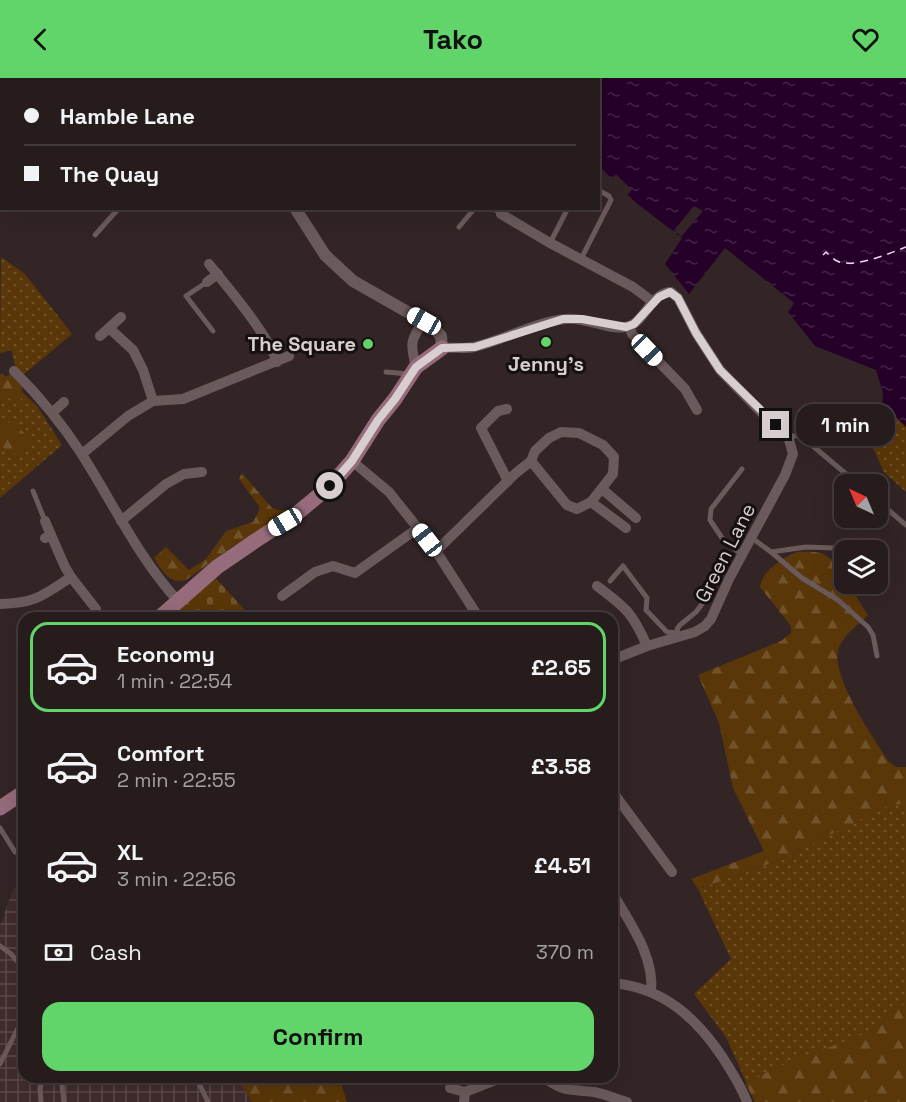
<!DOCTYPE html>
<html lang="en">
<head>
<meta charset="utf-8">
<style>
	:root { --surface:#261c1c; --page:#2e2525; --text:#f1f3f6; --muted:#a4a1a3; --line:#423a3b; --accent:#61d56a }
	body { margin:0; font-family:"Space Grotesk",sans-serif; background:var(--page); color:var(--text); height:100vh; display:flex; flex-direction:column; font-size:22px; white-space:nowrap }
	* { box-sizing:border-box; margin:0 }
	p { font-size:20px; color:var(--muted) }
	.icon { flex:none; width:33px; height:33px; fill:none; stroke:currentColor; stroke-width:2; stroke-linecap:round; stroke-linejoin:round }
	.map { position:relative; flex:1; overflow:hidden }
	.drawer { position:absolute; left:18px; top:534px; width:600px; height:471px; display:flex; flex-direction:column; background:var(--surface); border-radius:18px; box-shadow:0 6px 24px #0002,0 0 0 2px var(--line) }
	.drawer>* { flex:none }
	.top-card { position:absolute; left:0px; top:0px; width:600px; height:132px; box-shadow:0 6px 24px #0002,0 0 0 2px var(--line); display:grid; align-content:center; height:132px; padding:0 24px; background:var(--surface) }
	.needle { width:39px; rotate:316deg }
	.buttons { position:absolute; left:834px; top:396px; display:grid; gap:12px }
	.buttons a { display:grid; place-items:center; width:54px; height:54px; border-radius:12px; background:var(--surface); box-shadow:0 6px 24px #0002,0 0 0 2px var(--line); font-size:30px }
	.end { position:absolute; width:27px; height:27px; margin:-14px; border:8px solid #d8cecf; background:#111; box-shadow:0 0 0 3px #111 }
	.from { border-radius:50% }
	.bubble { position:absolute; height:42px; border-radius:18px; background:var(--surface); box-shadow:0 6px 24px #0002,0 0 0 2px var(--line); font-size:20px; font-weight:700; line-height:42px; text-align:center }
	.car { position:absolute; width:18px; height:36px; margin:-18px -9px; border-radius:8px; box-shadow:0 0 4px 2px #0007; background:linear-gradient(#fff 24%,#345 0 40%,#fff 0 76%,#345 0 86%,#fff 0) }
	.top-card b { display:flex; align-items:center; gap:21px; height:57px; font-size:22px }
	.top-card b+b { border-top:2px solid var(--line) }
	.top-card i { width:15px; height:15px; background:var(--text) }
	ul { padding:10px 0 0; list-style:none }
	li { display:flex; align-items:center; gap:18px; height:90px; margin:0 12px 9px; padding:0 12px; border:3px solid transparent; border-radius:18px }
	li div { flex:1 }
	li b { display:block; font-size:22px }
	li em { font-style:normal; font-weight:700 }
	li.on { border-color:var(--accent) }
	li>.icon { width:54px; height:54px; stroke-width:1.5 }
	.pay { display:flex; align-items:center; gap:15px; height:66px; padding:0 24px; font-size:22px }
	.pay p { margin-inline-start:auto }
	.cta { display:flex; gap:12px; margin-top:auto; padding:12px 24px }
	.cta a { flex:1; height:69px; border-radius:18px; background:var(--accent); color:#111; font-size:24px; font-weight:700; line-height:69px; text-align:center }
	header { display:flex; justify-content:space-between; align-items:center; height:78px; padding:0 24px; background:var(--accent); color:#111; font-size:27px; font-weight:700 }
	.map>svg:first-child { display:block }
</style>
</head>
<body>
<header><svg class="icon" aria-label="back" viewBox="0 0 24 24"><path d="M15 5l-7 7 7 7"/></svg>Tako<svg class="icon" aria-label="heart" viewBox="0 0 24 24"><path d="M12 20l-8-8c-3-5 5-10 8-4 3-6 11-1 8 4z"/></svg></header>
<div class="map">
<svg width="906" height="1024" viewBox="0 0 906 1024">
	<defs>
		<pattern id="industrial-grid" width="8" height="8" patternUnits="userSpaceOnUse" patternTransform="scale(1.5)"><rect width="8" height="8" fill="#412c2d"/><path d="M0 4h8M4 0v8" fill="none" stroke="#5c494a"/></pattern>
		<pattern id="grass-dots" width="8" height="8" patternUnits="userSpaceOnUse" patternTransform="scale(1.5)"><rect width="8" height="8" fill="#5a3708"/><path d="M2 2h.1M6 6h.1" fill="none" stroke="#71532b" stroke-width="1.8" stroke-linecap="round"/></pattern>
		<pattern id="forest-firs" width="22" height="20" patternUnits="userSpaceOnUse" patternTransform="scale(1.5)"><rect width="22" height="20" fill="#5a3708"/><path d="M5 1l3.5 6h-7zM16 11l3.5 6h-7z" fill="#71532b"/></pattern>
		<pattern id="cemetery-stones" width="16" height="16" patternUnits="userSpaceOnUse" patternTransform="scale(1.5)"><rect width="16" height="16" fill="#5a3708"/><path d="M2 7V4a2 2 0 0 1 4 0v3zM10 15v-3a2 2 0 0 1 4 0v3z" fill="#71532b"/></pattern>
		<pattern id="water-ripples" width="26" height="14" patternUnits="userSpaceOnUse" patternTransform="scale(1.5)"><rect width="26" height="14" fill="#25012a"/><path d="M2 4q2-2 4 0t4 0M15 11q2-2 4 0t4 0" fill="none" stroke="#442548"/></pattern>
	</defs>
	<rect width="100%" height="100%" fill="#332525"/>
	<polygon fill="url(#industrial-grid)" points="24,806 24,999 236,999 252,1024 0,1024 0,847 13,812"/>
	<g fill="url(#grass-dots)">
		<polygon points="1,179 25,196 72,256 23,297 16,290 11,272 0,275"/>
		<polygon points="2,295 37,328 62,367 0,420 0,297"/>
		<polygon points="895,338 906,349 906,414 884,394 866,355"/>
		<polygon points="906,718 906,1024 755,1024 726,959 694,916 731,881 698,811 780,782"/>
	</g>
	<g fill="url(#forest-firs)">
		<polygon points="10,296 22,309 21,322 10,320 0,325 0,303"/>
		<polygon points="0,344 13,345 36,366 15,376 0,368"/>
		<path d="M242,395L272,430L278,432H285L288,437L233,468L186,502C170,507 162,493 154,480L166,469L189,492L206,481L226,453L253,444L259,433V428L239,401Z"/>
		<path d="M797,474C819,473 827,473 839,492C842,497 844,499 844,506H848L868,537C859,546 846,555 840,567C826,593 874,661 889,684L896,689H906V727L898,726L883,730L780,782L698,811L691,801L764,773L733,710L719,645L698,597L781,563L791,555V548L760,509C762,493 782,480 797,474Z"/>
		<polygon points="906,925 906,1024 755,1024 746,1006 775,990 869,954 893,933"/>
		<polygon points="236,999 339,999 347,1024 252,1024"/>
	</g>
	<polygon fill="url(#cemetery-stones)" points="212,496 252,540 162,540"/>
	<polygon fill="url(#water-ripples)" points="447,0 906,0 906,349 895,338 887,344 882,334 883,315 876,292 815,268 788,234 794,225 725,170 689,216 665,186 682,160 635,124 600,89 599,91 598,2"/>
	<g fill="#332525">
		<polygon points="616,96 632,112 626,118 611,102"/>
		<polygon points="694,128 703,133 681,159 674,152"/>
	</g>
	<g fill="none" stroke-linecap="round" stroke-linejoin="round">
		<path stroke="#f9d2fc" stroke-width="1.5" stroke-dasharray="8 6" stroke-linecap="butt" d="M823,177L826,174C829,177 833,181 837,183C854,191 890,175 906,169"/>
		<g stroke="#6b5a5b" stroke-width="5">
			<polyline points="493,130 501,136 505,130"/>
			<polyline points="459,149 475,130"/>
			<polyline points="95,157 119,130"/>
			<polyline points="550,165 568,130"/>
			<polyline points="581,181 611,122 609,118 598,112"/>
			<polyline points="207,204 186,218 213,253"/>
			<polyline points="386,294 409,296"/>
			<polyline points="788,358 801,358 858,406"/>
			<polyline points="742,391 711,431 710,442 722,460 742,477"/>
			<polyline points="33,413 45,443"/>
			<polyline points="878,423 906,447"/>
			<polyline points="752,460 771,474 806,469 834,470"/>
			<polyline points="771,474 802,500 838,522 868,549 873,557 877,578"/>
			<polyline points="610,503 623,488 647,520 646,532 667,554 677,555"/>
			<polyline points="678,557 677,551 680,547 696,534 709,517"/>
			<polyline points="0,750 15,774"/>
			<polyline points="0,868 11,876 24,891"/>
			<polyline points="0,986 24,938"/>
			<polyline points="61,999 64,1024"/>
			<polyline points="196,999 208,1024"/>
			<polyline points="41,1024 40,1010 43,999"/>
		</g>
		<g stroke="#6b5a5b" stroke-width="10">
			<polyline points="50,0 51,2"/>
			<polyline points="257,0 257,2"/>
			<polyline points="362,0 369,2"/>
			<polyline points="340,2 341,0"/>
			<polyline points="501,136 550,165 633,209 653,224"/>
			<path d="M209,186C229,211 267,255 277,284"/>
			<polyline points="207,204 218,196"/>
			<polyline points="629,248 632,256 685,311 697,332"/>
			<polyline points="109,250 121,239"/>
			<polyline points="100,258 109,250 133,272 143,292 153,323"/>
			<path d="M442,270C453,269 464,271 474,269C505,262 534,244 566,241C586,239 607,252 625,249C645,247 649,215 671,214L678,220L696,255L720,292L764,337L788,358L793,376L785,397L729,501L711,541L705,548L695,554L647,568L612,582"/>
			<path d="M416,289C410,266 410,262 424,243"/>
			<path d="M14,293C40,319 61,344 81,375C113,425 138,479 178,523"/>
			<polyline points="507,331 498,333 481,350 508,403"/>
			<polyline points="53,334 64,324"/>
			<polyline points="82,376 128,338 153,323 183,321 289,278"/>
			<polyline points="352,383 389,414 436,473 479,540"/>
			<polyline points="602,411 636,440"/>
			<polyline points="591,424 626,450"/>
			<polyline points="45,443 51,457"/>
			<polyline points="121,443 166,406 184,396 202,394"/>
			<polyline points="436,473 516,395 531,383 535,373 549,360 561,354 579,355 603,367 614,379 613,396 591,424 577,431 567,427 531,383"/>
			<polyline points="71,499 96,531"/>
			<path d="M597,508C626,530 632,534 647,568"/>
			<polyline points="282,518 315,494 333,488 355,495 418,450"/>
			<path d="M0,526C36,525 42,518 71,499L65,489L51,457L45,460"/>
			<polyline points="612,612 614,613"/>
			<polyline points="612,713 672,794"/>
			<path d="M612,814C629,844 655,878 651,914"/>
			<path d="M612,905C662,909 696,939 723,980C732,994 741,1008 747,1024"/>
			<path d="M544,999C563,1015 572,1011 594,1014C605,1016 616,1021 627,1024"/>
			<polyline points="450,1010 465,1014"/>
			<polyline points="464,1024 465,1014 503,999"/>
		</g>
		<g stroke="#6b5a5b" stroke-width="12">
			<polyline points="0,50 2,50"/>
			<polyline points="295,130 325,177 353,203 432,248 441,258 442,270"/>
		</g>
		<g stroke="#966b7b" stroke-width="15">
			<polyline points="159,540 217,489 255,463 295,437 330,408 352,383 378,342 395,321 416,289 442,270"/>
			<polyline points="0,730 24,714"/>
		</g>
	</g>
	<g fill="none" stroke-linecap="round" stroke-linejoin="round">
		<polyline stroke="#d8cecf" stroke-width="8" points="330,408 352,383 378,342 395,321 416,289 442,270 475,269 563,241 582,241 626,249 634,246 659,219 670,214 678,220 696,255 720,292 776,347"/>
	</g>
	<g fill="#61d56a" stroke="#161010" stroke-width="2">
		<circle cx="546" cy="264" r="6"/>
		<circle cx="368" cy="266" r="6"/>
	</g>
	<g text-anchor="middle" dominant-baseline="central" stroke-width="6" stroke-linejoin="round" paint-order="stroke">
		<g font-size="20" font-weight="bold" fill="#d8cecf" stroke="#161010" text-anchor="end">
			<text x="356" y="266">The Square</text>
			<text x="546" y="286" text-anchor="middle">Jenny's</text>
		</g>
		<g font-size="20" fill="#d8cecf" stroke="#161010">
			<text transform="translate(725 475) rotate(-63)">Green Lane</text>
		</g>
	</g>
</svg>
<div class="buttons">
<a><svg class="needle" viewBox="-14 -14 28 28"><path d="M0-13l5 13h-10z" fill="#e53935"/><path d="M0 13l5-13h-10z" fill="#a4a1a3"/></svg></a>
<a><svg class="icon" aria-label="layers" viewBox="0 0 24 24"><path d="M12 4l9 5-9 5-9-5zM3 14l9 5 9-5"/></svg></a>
</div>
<i class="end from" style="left:330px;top:408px"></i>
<i class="end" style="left:776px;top:347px"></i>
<div class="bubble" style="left:796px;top:326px;width:99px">1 min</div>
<i class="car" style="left:424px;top:243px;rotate:299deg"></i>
<i class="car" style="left:647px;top:272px;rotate:136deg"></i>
<i class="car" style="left:285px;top:444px;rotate:239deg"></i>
<i class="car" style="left:427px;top:462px;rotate:322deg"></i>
<div class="top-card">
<b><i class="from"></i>Hamble Lane</b>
<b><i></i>The Quay</b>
</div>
<section class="drawer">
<ul>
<li class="on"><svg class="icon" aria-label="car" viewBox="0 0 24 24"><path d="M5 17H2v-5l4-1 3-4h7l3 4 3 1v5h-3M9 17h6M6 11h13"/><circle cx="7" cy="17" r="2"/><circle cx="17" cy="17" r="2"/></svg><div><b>Economy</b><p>1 min · 22:54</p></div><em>£2.65</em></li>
<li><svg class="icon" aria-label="car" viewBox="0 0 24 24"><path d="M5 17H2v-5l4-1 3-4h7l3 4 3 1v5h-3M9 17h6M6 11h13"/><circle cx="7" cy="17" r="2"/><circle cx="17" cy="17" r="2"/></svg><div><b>Comfort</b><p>2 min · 22:55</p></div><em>£3.58</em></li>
<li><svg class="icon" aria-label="car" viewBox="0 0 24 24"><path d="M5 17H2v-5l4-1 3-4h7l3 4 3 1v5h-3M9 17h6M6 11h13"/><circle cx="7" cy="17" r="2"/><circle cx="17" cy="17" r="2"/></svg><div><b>XL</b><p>3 min · 22:56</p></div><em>£4.51</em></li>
</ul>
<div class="pay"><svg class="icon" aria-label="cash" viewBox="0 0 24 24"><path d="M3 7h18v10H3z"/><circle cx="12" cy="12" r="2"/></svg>Cash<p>370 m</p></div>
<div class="cta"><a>Confirm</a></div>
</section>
</div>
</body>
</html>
